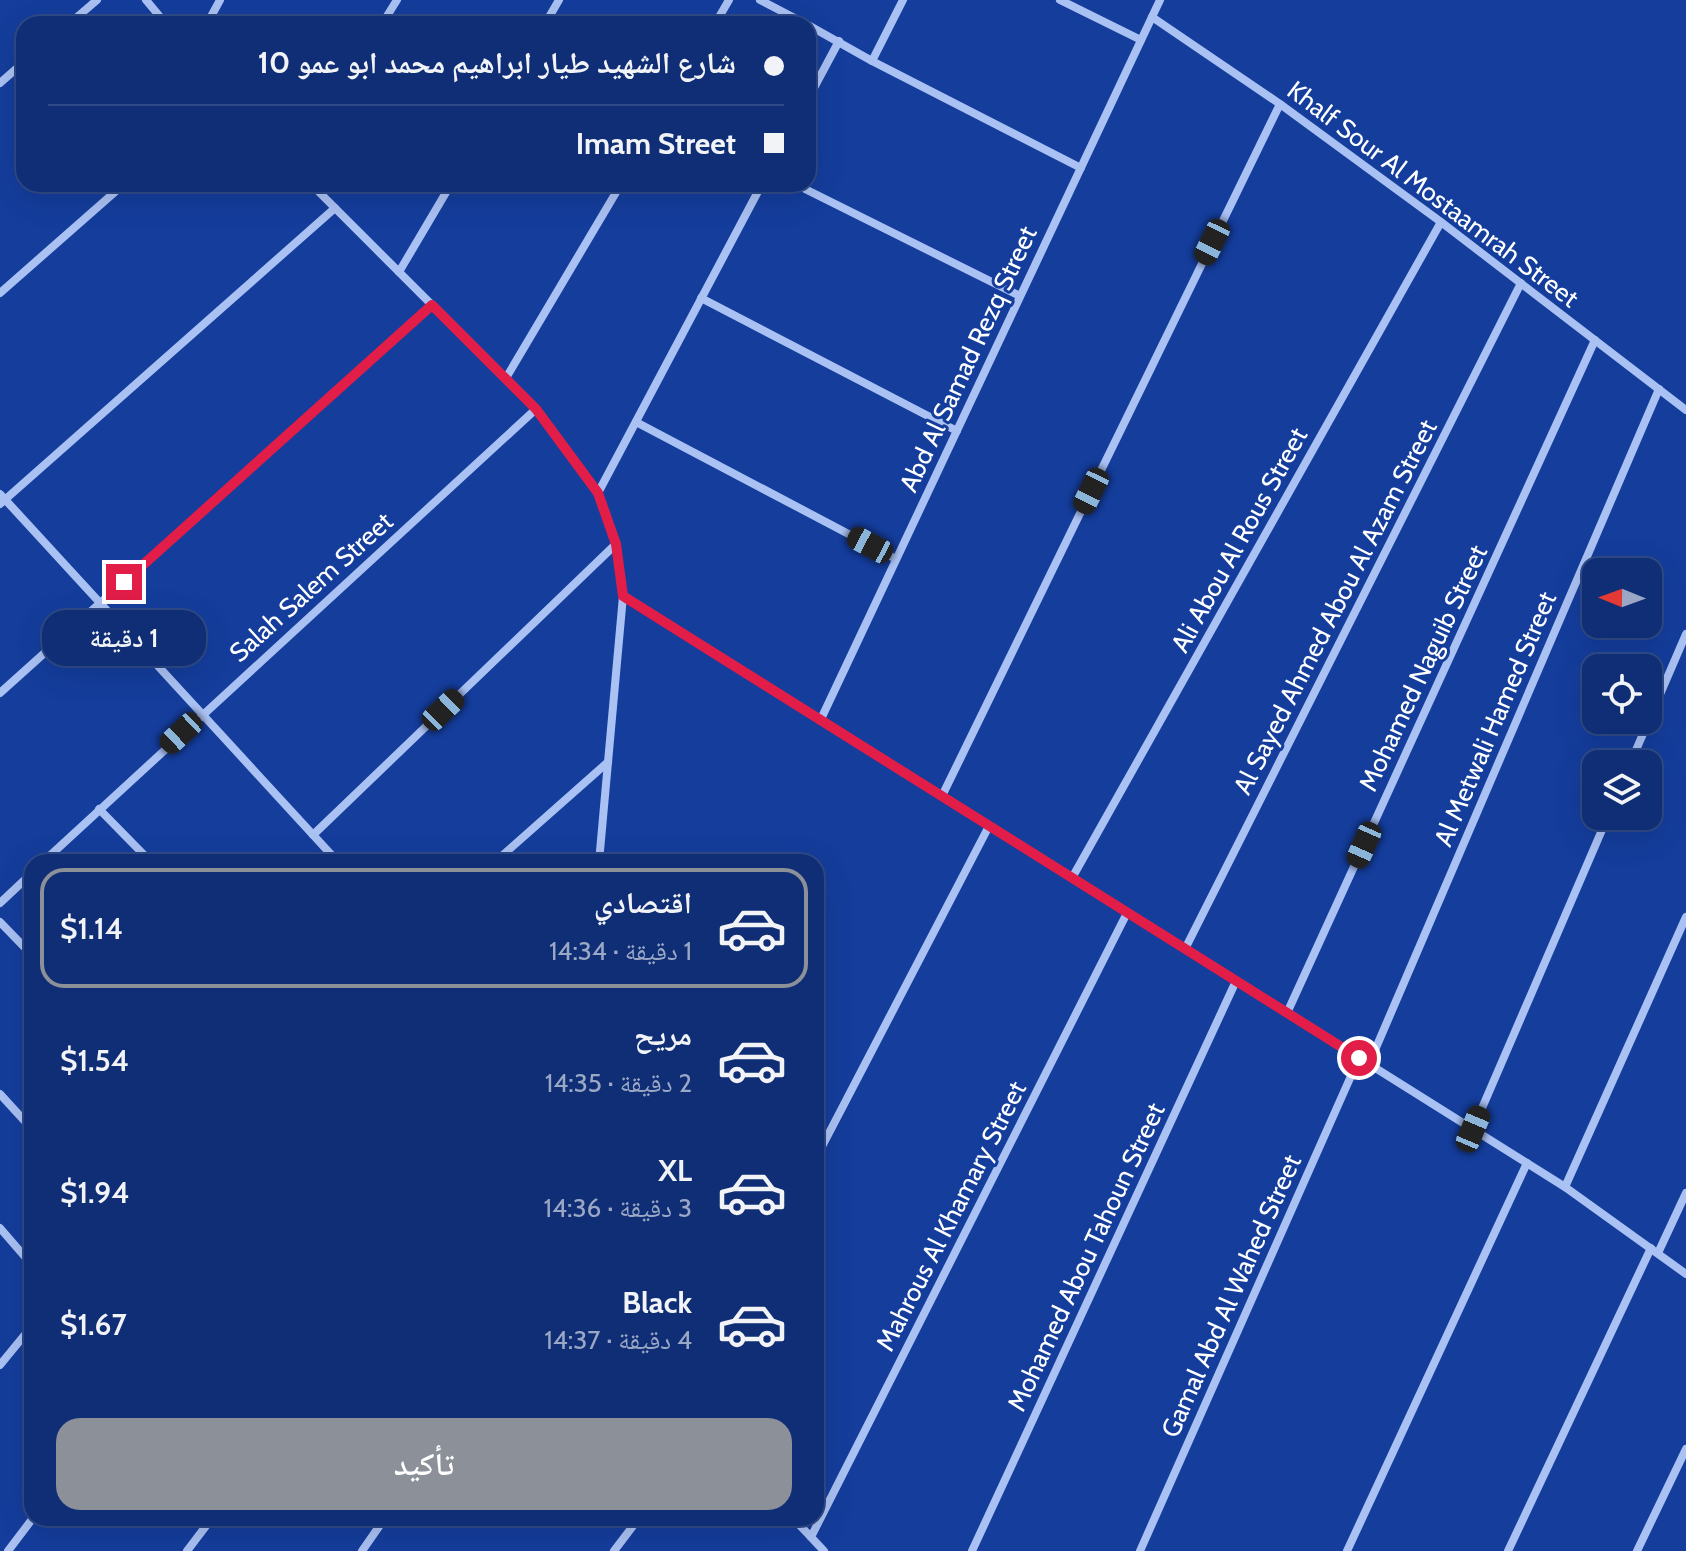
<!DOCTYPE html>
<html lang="ar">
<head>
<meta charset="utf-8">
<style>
	:root { --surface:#0f2e75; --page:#1d3a7d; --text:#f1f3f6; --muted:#9ba8c5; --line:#2f4a87; --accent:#8c9099 }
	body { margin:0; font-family:Cabin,"Noto Naskh Arabic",sans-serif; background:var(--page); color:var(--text); direction:rtl; height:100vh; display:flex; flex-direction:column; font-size:30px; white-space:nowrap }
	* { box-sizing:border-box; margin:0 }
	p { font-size:26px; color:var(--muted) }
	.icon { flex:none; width:44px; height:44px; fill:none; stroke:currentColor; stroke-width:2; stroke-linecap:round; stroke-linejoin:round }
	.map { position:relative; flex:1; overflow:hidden; direction:ltr }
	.details { position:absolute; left:24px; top:854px; width:800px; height:672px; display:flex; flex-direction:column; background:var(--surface); border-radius:24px; box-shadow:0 8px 32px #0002,0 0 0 2px var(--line); direction:rtl }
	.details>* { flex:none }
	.hud { position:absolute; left:16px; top:16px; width:800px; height:176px; border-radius:24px; box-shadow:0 8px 32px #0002,0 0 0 2px var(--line); direction:rtl; display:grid; align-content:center; height:176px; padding:0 32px; background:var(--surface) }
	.needle { width:52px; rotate:271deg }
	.controls { position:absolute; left:1582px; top:558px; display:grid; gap:16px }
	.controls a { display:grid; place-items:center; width:80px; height:80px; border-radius:16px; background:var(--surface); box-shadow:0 8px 32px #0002,0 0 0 2px var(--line); font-size:40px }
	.end { position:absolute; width:36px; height:36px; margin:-18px; border:10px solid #e11d48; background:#fff; box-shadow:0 0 0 4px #fff }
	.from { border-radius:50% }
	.bubble { position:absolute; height:56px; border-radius:24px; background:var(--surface); box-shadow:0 8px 32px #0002,0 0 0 2px var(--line); font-size:26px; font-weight:600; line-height:56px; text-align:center; direction:rtl }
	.car { position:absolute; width:24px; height:48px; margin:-24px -12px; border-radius:10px; box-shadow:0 0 6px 2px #0007; background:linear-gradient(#222 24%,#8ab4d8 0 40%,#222 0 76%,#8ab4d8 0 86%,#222 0) }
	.hud b { display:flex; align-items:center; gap:28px; height:76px; font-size:30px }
	.hud b+b { border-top:2px solid var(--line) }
	.hud i { width:20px; height:20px; background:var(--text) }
	ul { padding:14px 0 0; list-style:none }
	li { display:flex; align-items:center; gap:24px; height:120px; margin:0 16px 12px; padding:0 16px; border:4px solid transparent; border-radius:24px }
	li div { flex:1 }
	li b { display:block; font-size:30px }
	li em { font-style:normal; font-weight:600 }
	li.current { border-color:var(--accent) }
	li>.icon { width:72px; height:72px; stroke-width:1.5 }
	.action { display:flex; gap:16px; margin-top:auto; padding:16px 32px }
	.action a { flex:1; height:92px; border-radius:24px; background:var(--accent); color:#fff; font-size:32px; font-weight:600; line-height:92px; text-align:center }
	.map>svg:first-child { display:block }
</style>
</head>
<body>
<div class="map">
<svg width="1686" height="1551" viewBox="0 0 1686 1551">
	<rect width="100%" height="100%" fill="#143d9c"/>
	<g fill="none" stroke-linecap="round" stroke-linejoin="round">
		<g stroke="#aac1f3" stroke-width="8">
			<polyline points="146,0 166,24"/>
			<polyline points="760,0 806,24"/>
			<polyline points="1060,0 1141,40"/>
			<polyline points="1152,17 1280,104 1441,222 1686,410"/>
			<polyline points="69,24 97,0"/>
			<polyline points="207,24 220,0"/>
			<polyline points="382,24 397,0"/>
			<polyline points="545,24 559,0"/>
			<polyline points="715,24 729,0"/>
			<polyline points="808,25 872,61 1081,168"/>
			<polyline points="872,61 903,0"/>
			<polyline points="0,83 24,62"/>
			<polyline points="808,99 839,41"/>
			<polyline points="311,184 536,409 598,493 616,544 623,596 599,862"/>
			<polyline points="795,184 1020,296"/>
			<polyline points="399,272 451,184"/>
			<polyline points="0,293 124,184"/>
			<polyline points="701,298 957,431"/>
			<polyline points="506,378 621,184"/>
			<polyline points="636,422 896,559"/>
			<polyline points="598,493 762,184"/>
			<polyline points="0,494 338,862"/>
			<polyline points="0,504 335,208"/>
			<polyline points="623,596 1565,1187 1686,1274"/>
			<polyline points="0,693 432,305"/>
			<polyline points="821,719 1160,0"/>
			<polyline points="1630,764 1686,634"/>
			<polyline points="942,796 1280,104"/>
			<polyline points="99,809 151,862"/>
			<polyline points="313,835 616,544"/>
			<polyline points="43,862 536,409"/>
			<polyline points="495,862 608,762"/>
			<polyline points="1072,878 1441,222"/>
			<polyline points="0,903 32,873"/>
			<polyline points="0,922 32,955"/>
			<polyline points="1185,949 1521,283"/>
			<polyline points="1287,1013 1595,340"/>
			<polyline points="1369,1064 1659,389"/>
			<polyline points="0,1094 32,1129"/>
			<polyline points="1473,1129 1608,816"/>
			<polyline points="816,1158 989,826"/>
			<polyline points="1565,1187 1686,917"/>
			<polyline points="0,1228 32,1265"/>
			<polyline points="1658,1253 1686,1193"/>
			<polyline points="0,1365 32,1326"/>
			<polyline points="793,1518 824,1551"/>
			<polyline points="811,1537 1127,913"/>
			<polyline points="8,1551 33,1518"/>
			<polyline points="187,1551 212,1518"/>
			<polyline points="362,1551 385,1518"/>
			<polyline points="614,1551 639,1518"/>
			<polyline points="972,1551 1236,981"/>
			<polyline points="1140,1551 1359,1058"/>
			<polyline points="1347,1551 1527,1163"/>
			<polyline points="1508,1551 1651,1248"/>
			<polyline points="1637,1551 1686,1449"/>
		</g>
	</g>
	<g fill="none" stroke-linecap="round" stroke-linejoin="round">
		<polyline stroke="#e11d48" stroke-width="10" points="124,582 432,305 536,409 598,493 616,544 623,596 1359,1058"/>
	</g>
	<g text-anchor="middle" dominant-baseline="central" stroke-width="6" stroke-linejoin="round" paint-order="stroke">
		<g font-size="26" fill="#fff" stroke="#143d9c">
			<text transform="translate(1433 194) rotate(37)">Khalf Sour Al Mostaamrah Street</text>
			<text transform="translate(968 359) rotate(-65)">Abd Al Samad Rezq Street</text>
			<text transform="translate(1239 540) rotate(-61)">Ali Abou Al Rous Street</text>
			<text transform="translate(311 587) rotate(-42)">Salah Salem Street</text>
			<text transform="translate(1335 607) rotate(-63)">Al Sayed Ahmed Abou Al Azam Street</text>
			<text transform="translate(1423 668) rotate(-65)">Mohamed Naguib Street</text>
			<text transform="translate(1495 719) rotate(-67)">Al Metwali Hamed Street</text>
			<text transform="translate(951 1216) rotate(-63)">Mahrous Al Khamary Street</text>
			<text transform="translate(1086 1257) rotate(-65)">Mohamed Abou Tahoun Street</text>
			<text transform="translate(1231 1296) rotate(-66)">Gamal Abd Al Wahed Street</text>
		</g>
	</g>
</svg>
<div class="controls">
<a><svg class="needle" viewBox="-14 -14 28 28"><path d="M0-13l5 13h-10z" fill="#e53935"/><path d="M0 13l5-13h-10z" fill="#9ba8c5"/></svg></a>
<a><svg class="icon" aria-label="locate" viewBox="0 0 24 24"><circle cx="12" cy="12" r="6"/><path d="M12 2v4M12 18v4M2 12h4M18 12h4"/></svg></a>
<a><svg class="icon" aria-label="layers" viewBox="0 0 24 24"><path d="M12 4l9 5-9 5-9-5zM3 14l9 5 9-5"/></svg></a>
</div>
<i class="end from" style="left:1359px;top:1058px"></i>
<i class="end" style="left:124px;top:582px"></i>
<div class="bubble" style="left:42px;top:610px;width:164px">1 دقيقة</div>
<i class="car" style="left:1212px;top:242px;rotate:206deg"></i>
<i class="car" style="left:1091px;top:491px;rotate:206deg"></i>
<i class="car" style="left:870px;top:545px;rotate:298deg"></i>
<i class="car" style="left:443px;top:710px;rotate:46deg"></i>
<i class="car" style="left:181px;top:733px;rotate:227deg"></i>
<i class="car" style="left:1364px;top:845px;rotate:204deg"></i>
<i class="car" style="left:1473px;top:1129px;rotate:23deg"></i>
<div class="hud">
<b><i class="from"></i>شارع الشهيد طيار ابراهيم محمد ابو عمو 10</b>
<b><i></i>Imam Street</b>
</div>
<section class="details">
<ul>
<li class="current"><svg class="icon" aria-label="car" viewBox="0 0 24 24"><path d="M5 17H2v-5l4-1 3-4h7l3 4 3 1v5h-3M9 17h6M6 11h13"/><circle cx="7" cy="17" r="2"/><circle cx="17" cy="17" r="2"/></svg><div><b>اقتصادي</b><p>1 دقيقة · 14:34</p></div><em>$1.14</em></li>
<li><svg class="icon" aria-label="car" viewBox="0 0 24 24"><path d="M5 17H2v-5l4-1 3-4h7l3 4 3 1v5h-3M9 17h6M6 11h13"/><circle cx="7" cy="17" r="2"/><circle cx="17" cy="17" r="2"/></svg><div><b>مريح</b><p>2 دقيقة · 14:35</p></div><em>$1.54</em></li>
<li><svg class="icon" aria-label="car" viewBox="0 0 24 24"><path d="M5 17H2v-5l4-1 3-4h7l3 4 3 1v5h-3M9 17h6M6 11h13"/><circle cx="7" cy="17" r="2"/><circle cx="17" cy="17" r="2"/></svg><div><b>XL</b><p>3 دقيقة · 14:36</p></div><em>$1.94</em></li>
<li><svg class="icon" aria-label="car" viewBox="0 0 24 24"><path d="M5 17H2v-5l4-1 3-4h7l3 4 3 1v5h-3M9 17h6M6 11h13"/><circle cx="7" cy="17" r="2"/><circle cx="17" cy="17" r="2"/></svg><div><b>Black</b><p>4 دقيقة · 14:37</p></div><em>$1.67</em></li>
</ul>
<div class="action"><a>تأكيد</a></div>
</section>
</div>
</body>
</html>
